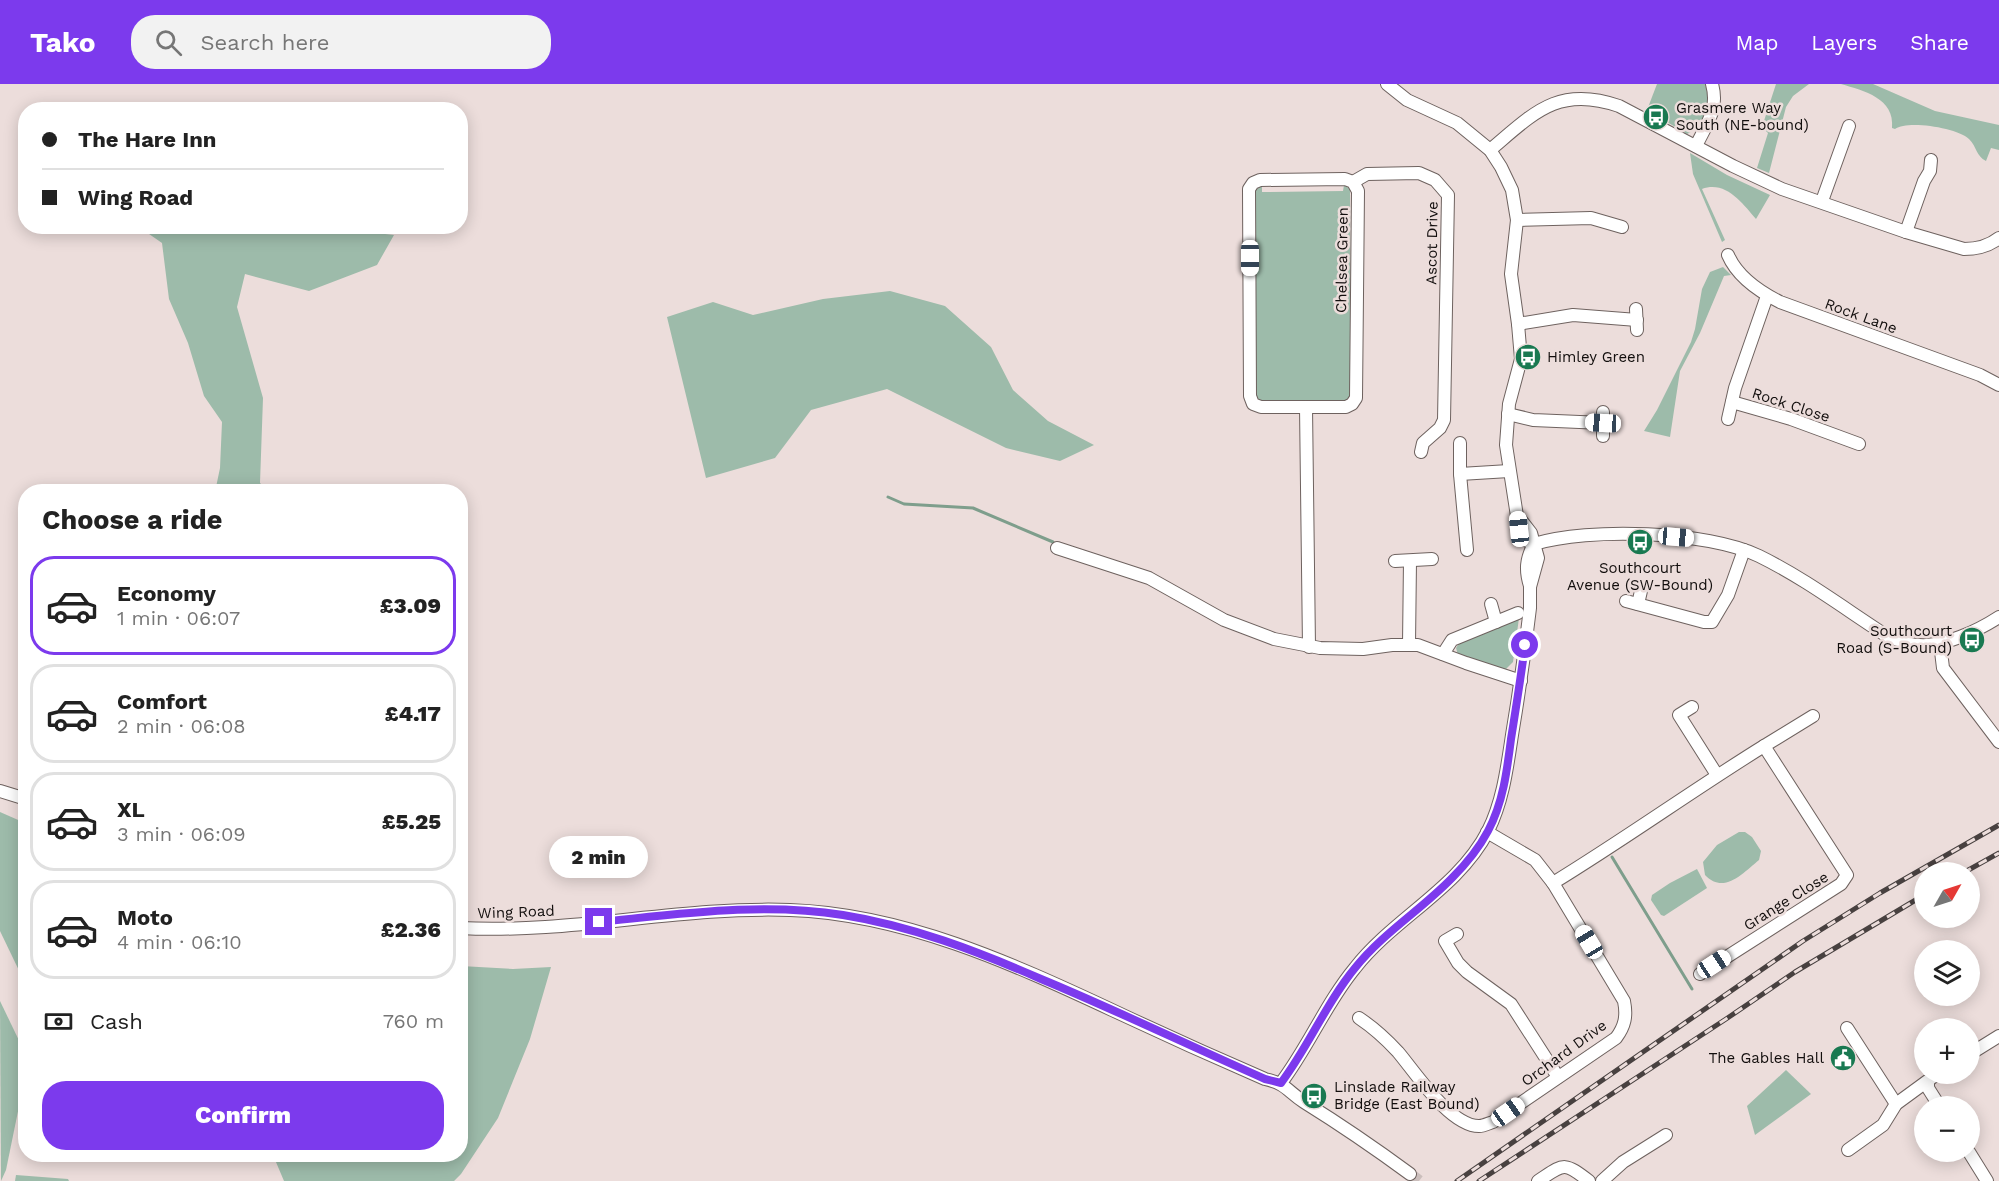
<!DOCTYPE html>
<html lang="en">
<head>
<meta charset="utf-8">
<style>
	:root { --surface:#fff; --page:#f2f2f2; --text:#222; --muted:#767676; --line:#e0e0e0; --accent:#7c3aed }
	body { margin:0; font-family:"Work Sans",sans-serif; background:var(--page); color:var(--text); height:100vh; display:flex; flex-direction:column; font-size:22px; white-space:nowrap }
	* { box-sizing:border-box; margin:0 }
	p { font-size:20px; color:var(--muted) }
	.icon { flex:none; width:33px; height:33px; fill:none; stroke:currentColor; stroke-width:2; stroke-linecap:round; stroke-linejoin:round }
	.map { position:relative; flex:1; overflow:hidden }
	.details { position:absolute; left:18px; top:400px; width:450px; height:678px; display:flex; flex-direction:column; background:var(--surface); border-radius:24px; box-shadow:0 3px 15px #0003 }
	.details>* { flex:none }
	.guide { position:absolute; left:18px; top:18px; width:450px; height:132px; border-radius:24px; box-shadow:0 3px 15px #0003; display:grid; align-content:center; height:132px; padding:0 24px; background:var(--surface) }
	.needle { width:39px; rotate:51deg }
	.controls { position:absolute; left:1914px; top:778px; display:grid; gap:12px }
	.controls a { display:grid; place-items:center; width:66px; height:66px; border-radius:50%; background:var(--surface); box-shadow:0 3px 15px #0003; font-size:30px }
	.end { position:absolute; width:27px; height:27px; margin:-14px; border:8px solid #7c3aed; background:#fff; box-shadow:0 0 0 3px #fff }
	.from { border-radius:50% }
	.bubble { position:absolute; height:42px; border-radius:21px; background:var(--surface); box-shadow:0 3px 15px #0003; font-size:20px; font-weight:800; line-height:42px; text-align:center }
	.car { position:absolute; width:18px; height:36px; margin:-18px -9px; border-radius:8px; box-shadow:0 0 4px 2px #0007; background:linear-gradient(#fff 24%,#345 0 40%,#fff 0 76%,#345 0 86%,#fff 0) }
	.guide b { display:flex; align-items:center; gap:21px; height:57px; font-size:22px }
	.guide b+b { border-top:2px solid var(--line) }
	.guide i { width:15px; height:15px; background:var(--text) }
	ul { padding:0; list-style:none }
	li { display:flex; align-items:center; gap:18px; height:99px; margin:0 12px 9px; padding:0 12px; border:3px solid var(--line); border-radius:24px }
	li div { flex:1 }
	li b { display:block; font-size:22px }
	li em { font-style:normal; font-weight:800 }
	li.on { border-color:var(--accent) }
	li>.icon { width:54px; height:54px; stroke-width:1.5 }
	h2 { padding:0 24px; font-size:27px; line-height:72px }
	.pay { display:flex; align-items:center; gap:15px; height:66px; padding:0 24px; font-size:22px }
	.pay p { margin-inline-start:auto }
	.cta { display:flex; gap:12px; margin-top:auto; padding:12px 24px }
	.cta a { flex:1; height:69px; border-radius:24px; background:var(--accent); color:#fff; font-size:24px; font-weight:800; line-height:69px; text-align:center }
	header { display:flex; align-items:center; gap:36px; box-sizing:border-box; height:84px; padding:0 30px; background:var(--accent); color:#fff }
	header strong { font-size:28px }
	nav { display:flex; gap:33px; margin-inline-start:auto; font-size:21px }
	.search { width:420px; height:54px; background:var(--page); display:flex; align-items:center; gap:15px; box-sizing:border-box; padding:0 21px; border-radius:24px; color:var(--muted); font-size:22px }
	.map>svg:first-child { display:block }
</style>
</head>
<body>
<header>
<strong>Tako</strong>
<div class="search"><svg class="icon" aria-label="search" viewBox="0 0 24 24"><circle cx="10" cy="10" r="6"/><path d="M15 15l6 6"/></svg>Search here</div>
<nav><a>Map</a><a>Layers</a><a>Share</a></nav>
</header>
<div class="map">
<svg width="1999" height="1097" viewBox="0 0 1999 1097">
	<rect width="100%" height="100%" fill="#ecdddb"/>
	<g fill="#9dbbaa">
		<path d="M1657,0H1705C1711,19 1706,41 1687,50L1647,26Z"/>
		<polygon points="1776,0 1809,0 1793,12 1786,23 1769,89 1757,84 1768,49 1762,43"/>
		<path d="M1841,0H1873L1935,27L1999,41V66L1991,64L1986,77C1976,72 1977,63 1969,55C1957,44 1908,36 1895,45L1892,44C1895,14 1864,7 1841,0Z"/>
		<path d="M1690,69L1727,91L1770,111L1756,135C1743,120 1726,96 1702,105L1725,156L1722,158L1693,90Z"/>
		<polygon points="1262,101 1262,108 1343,107 1344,101 1350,105 1351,311 1347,317 1259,317 1255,312 1254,108"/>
		<polygon points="324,143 394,151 377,181 309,207 245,190 237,223 263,314 260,399 270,408 215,408 220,384 222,338 204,312 188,259 169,215 162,159 139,143"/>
		<polygon points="1723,183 1731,191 1724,192 1700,249 1680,287 1670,353 1644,347 1657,326 1691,258 1695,245 1702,205 1710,188"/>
		<polygon points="890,207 945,222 991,263 1013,306 1048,337 1094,361 1060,377 1006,364 887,305 811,326 775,374 706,394 667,233 713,218 753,231 823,215"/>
		<polygon points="1519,534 1513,578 1505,586 1458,571 1456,564 1460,558"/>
		<polygon points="0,728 25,739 25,899 0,847"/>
		<path d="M1739,748H1745L1752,753L1761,767L1759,776C1743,789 1724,811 1705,791L1703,778L1717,761Z"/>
		<polygon points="1697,785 1707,804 1664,832 1661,831 1651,816 1652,811 1670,799"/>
		<polygon points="461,882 513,885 551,883 530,955 498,1034 461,1090 454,1097 284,1097 273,1071 460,1071"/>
		<polygon points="0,917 26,971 25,993 6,1086 1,1097"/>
		<polygon points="1786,986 1811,1010 1755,1051 1747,1022"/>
		<polygon points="16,1091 68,1095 69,1097 15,1097"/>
	</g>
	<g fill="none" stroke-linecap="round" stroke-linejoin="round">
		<g stroke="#7e9e8c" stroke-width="3">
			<polyline points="888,413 904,420 973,424 1053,458"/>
			<polyline points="1612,773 1692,905"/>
		</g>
		<polyline stroke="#cbbebc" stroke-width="12" stroke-dasharray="12 6" stroke-linecap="butt" points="1410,1090 1419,1097"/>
		<defs>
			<g id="minor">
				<polyline points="1387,0 1407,16 1457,39 1490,66 1501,83 1512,106 1517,136 1511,190 1518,240 1521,275 1509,320 1506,361 1519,445 1525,456 1534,460"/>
				<path d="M1696,62C1707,39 1719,25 1712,0"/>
				<path d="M1490,66C1534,29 1558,1 1619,22L1733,82L1782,105L1906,148L1964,165C1977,165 1989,162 1999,154"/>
				<polygon points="1345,95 1353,98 1358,107 1356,314 1352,320 1346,323 1261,323 1253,320 1250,312 1249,105 1253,99 1260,96"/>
				<polyline points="1353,98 1367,90 1419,89 1435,96 1448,111 1444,336 1440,344 1423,359 1421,368"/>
				<polyline points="1822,117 1849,42"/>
				<polyline points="1517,136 1591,134 1622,143"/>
				<polyline points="1906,148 1924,97 1930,87 1931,76"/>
				<path d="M1728,171C1737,192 1760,208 1780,218L1980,291L1999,301"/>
				<polyline points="1636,225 1637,246"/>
				<polyline points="1518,240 1573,231 1637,236"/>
				<polyline points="1732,318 1791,335 1859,360"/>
				<polyline points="1306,323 1309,563"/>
				<polyline points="1603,328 1603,352"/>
				<polyline points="1508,330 1533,336 1603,339"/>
				<polyline points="1728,335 1735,304 1767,212"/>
				<polyline points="1460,359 1460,390 1467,466"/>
				<polyline points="1460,390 1509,387"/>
				<path d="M1534,460C1589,443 1707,447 1759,472C1804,494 1845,525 1887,552C1898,556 1908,561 1919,561C1944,563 1979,546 1999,533"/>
				<polyline points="1057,464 1149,494 1224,536 1274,555 1320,564 1363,565 1392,561 1418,561 1466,579 1521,597"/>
				<polyline points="1395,477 1432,475"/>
				<path d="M1530,502C1525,486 1526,475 1534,460"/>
				<polyline points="1626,517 1704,538 1712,538 1728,511 1744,466"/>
				<polyline points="1491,520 1496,538"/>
				<polyline points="1638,520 1641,507"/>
				<polyline points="1940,559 1943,584 1999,658"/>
				<polyline points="1409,560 1410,477"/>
				<polyline points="1443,570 1452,556 1518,529"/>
				<polyline points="1692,623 1679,631 1717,691"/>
				<polyline points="1764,662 1813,632"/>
				<polyline points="0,707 26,715"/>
				<path d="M1553,799C1625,755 1693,706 1764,662L1847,791L1841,800L1700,890"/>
				<path d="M460,844C571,850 680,822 790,826C904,830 1011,879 1112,926C1163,950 1214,973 1265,995C1287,1000 1287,1007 1304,1018C1341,1041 1376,1065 1410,1090"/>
				<polyline points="1457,850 1445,857 1458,879 1467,888 1511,920 1558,993"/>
				<path d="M1359,934C1374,944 1386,955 1398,968C1415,988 1450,1042 1479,1042C1484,1042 1489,1039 1493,1038L1616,954C1625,942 1627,932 1624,917L1553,799L1535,776L1487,748"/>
				<polyline points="1847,944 1896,1020"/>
				<polyline points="1970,970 1999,952"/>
				<polyline points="1928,998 1928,1004 1940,1023"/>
				<path d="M1281,999C1309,962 1326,919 1355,884C1394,834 1458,805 1488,747C1503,717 1507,684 1512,651C1519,609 1525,567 1530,524V503L1538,474L1531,449L1517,431"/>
				<polyline points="1848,1066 1883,1041 1896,1020 1937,990"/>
				<polyline points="1969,1068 1987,1097"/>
				<path d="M1538,1097C1564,1080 1563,1077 1589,1097"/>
				<polyline points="1602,1097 1623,1078 1666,1051"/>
			</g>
		</defs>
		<use href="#minor" stroke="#6e625f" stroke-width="14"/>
		<use href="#minor" stroke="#fff" stroke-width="12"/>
		<defs>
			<g id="rail">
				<polyline points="1963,789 1999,769"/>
				<polyline points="1457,1097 1803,857 1880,809 1999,741"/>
				<polyline points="1479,1097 1726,935 1795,888 1924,811"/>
			</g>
		</defs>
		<use href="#rail" stroke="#484140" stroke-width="5"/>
		<use href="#rail" stroke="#ecdddb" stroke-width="3" stroke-dasharray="9" stroke-linecap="butt"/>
	</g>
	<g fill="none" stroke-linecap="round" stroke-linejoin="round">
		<path stroke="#7c3aed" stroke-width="8" d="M599,838C680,830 762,818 843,831C912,842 977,867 1041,895C1116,926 1190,962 1265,995L1281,999C1309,962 1326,919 1355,884C1383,849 1421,826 1452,794C1465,781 1479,764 1488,747C1503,719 1507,687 1511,655C1516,624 1521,592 1525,561"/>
	</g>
	<defs>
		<symbol id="bus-disc" viewBox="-11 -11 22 22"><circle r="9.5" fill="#197951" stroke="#ecdddb"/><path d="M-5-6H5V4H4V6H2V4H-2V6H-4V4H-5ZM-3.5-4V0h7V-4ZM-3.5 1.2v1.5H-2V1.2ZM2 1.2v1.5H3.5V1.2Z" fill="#fff"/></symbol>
		<symbol id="civic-disc" viewBox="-11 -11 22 22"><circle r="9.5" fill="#197951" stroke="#ecdddb"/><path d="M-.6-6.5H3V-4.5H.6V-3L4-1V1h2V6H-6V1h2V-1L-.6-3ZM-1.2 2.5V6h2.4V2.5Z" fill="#fff"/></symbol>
	</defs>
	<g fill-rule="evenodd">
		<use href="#bus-disc" x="1641" y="18" width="30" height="30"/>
		<use href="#bus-disc" x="1513" y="258" width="30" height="30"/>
		<use href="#bus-disc" x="1625" y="443" width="30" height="30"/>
		<use href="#bus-disc" x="1957" y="541" width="30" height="30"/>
		<use href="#civic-disc" x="1828" y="959" width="30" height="30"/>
		<use href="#bus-disc" x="1299" y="997" width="30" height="30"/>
	</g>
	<g text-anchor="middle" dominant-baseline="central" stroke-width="5" stroke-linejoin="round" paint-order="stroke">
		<g font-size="15" fill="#120e0d" stroke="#ecdddb" text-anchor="start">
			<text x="1676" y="24">Grasmere Way<tspan x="1676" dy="17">South (NE-bound)</tspan></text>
			<text x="1547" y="273">Himley Green</text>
			<text x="1640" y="484" text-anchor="middle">Southcourt<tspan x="1640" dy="17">Avenue (SW-Bound)</tspan></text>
			<text x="1952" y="547" text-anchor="end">Southcourt<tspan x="1952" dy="17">Road (S-Bound)</tspan></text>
			<text x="1824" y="974" text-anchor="end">The Gables Hall</text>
			<text x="1334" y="1003">Linslade Railway<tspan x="1334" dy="17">Bridge (East Bound)</tspan></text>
		</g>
		<g font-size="15" fill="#120e0d" stroke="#ecdddb">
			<text transform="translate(1432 159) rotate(-89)">Ascot Drive</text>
			<text transform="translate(1342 176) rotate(-89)">Chelsea Green</text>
			<text transform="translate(1861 232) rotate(20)">Rock Lane</text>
			<text transform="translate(1791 321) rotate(18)">Rock Close</text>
			<text transform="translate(1786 817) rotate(-32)">Grange Close</text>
			<text transform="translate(516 828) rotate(-2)">Wing Road</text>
			<text transform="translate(1564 969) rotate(-36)">Orchard Drive</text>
		</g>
	</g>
</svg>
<div class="controls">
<a><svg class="needle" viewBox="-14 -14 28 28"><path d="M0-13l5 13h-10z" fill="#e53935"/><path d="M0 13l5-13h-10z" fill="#767676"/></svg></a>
<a><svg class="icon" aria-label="layers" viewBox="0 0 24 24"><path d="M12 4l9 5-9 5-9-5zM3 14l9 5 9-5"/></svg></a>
<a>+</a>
<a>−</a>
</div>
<i class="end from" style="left:1525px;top:561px"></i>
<i class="end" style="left:599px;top:838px"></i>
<div class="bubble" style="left:549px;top:752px;width:99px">2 min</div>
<i class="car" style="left:1250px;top:174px;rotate:180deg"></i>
<i class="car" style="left:1603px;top:339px;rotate:273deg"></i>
<i class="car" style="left:1519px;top:445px;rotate:354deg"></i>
<i class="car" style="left:1676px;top:453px;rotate:95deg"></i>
<i class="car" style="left:1589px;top:858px;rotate:329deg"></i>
<i class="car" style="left:1714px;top:880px;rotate:57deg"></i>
<i class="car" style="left:1508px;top:1028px;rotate:55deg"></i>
<div class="guide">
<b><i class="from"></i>The Hare Inn</b>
<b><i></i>Wing Road</b>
</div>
<section class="details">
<h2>Choose a ride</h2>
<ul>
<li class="on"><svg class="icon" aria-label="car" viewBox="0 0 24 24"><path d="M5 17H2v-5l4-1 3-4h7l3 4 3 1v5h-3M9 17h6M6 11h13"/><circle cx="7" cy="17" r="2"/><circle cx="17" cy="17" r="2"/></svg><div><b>Economy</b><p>1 min · 06:07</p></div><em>£3.09</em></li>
<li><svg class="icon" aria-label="car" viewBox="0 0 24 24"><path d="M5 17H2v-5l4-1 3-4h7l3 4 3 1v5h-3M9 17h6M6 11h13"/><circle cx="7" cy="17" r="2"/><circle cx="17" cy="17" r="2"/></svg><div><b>Comfort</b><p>2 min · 06:08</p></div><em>£4.17</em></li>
<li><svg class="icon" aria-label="car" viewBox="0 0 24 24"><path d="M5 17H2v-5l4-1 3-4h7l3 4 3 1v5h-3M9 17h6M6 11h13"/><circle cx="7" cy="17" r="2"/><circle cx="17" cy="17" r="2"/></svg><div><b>XL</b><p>3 min · 06:09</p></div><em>£5.25</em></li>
<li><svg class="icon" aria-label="car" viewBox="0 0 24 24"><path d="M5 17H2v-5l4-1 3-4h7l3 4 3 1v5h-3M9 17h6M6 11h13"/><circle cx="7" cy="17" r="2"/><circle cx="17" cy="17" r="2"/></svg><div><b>Moto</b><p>4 min · 06:10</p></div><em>£2.36</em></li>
</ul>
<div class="pay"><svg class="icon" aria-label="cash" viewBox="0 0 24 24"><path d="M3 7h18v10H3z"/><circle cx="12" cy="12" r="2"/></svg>Cash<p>760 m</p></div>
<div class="cta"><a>Confirm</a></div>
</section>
</div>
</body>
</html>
